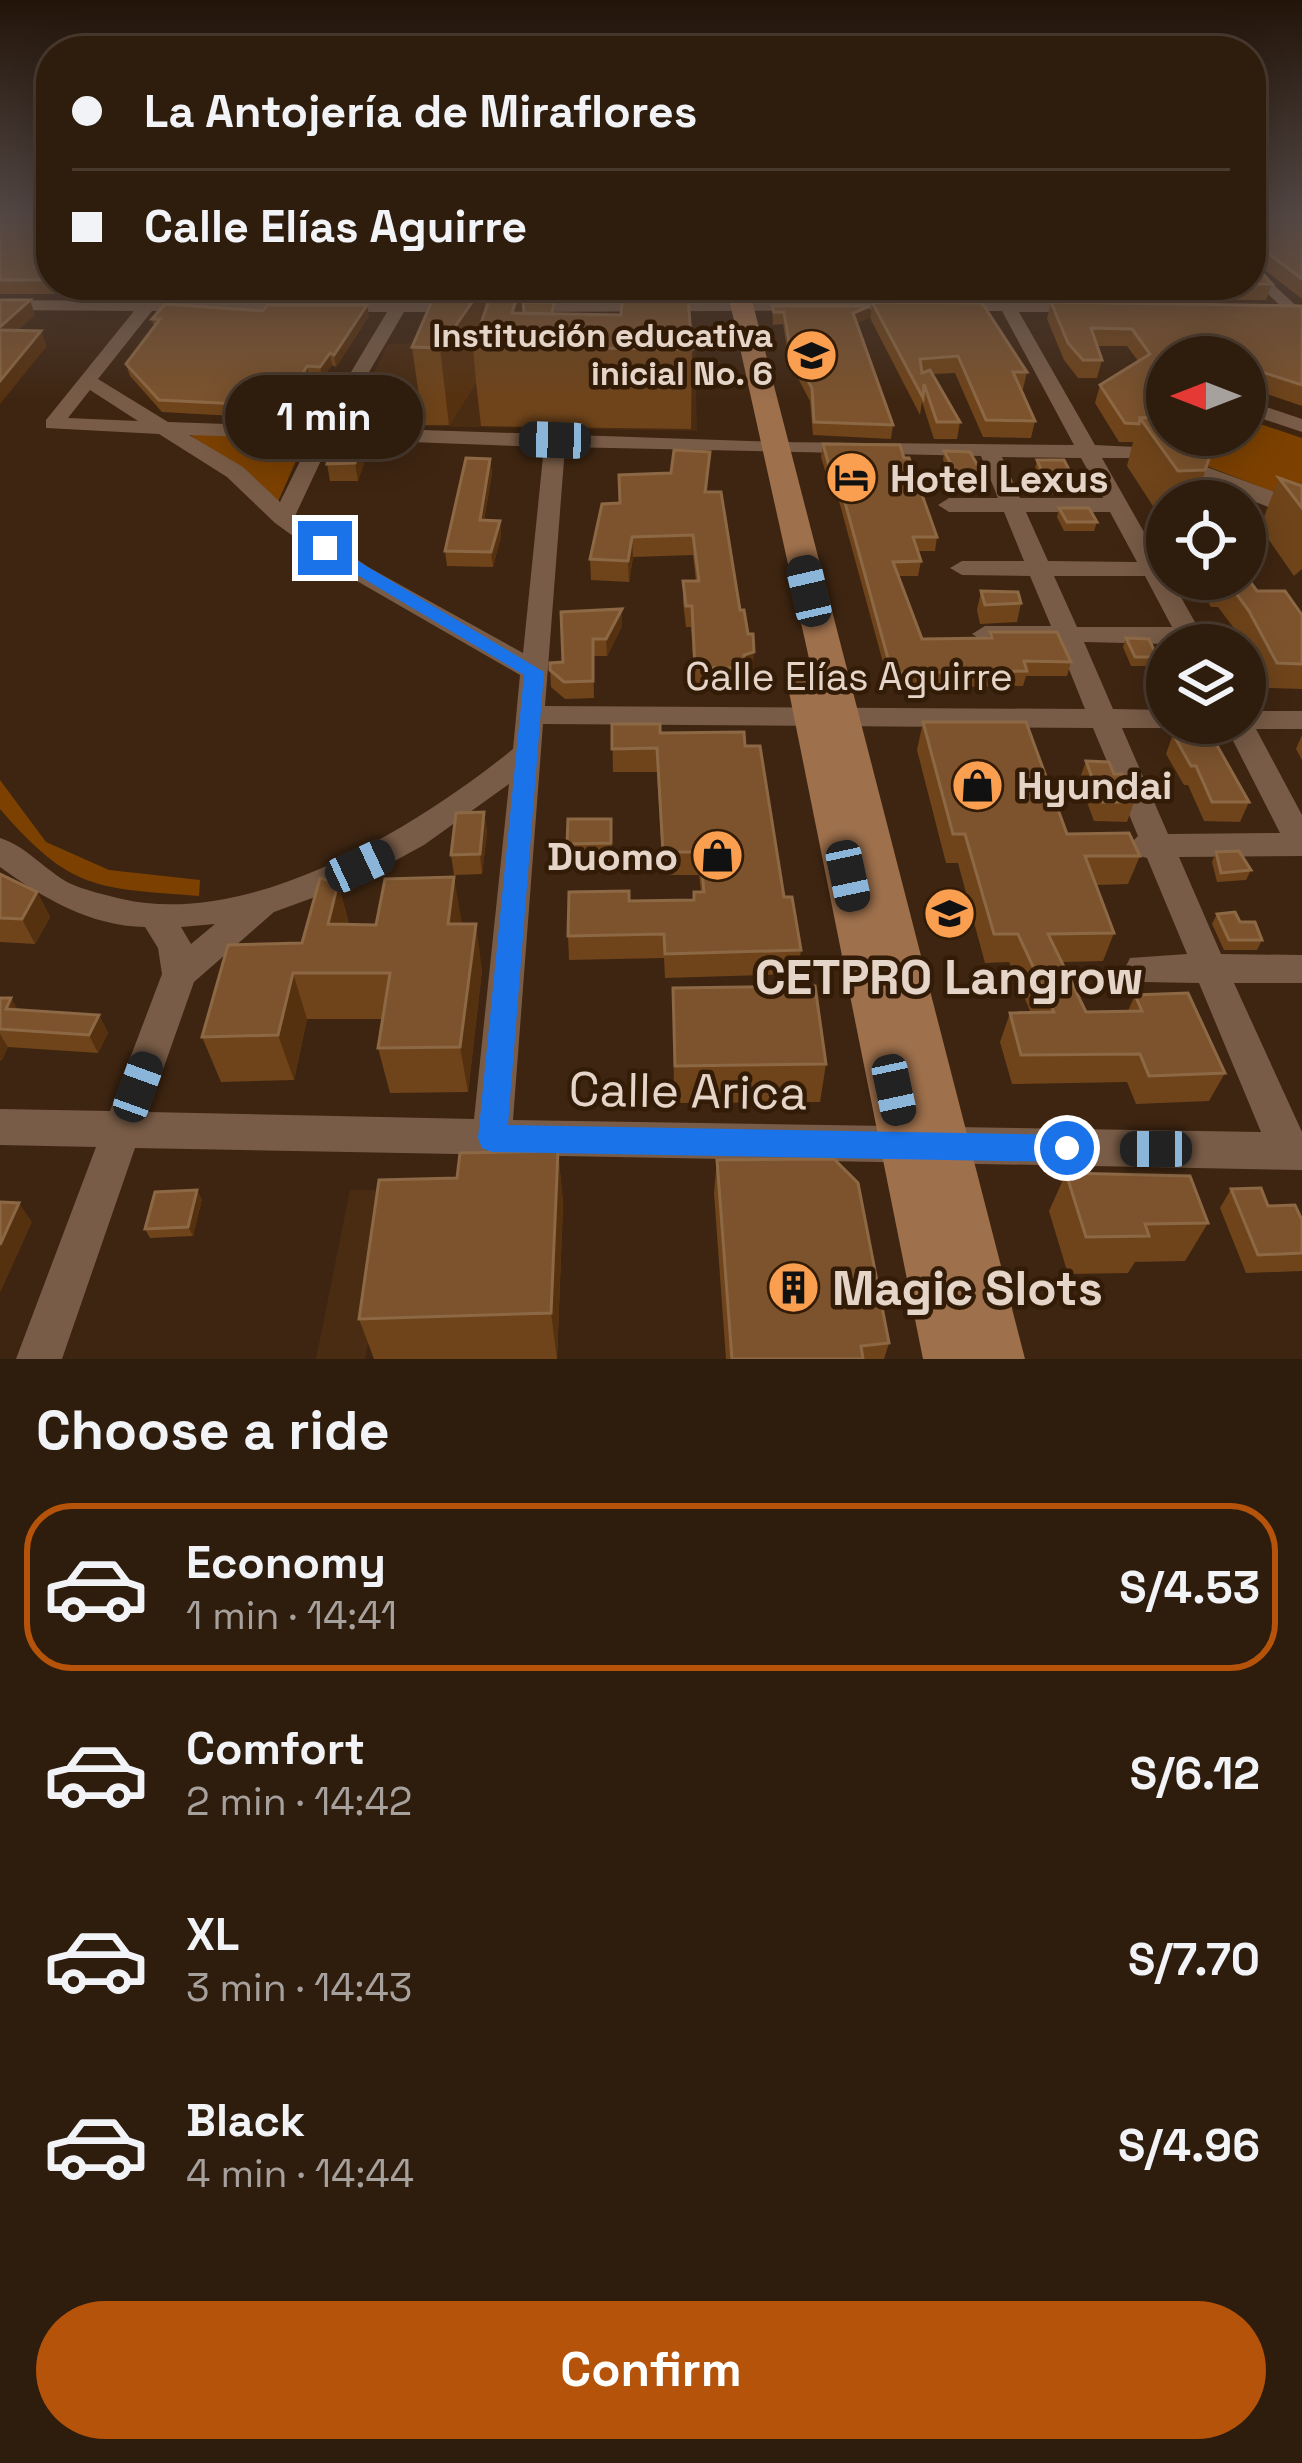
<!DOCTYPE html>
<html lang="en">
<head>
<meta charset="utf-8">
<style>
	:root { --surface:#2e1c0d; --page:#3a291b; --text:#f1f3f6; --muted:#a7a19d; --line:#493a2e; --accent:#b45309 }
	body { margin:0; font-family:"Space Grotesk",sans-serif; background:var(--page); color:var(--text); height:100vh; display:flex; flex-direction:column; font-size:45px; white-space:nowrap }
	* { box-sizing:border-box; margin:0 }
	p { font-size:39px; color:var(--muted) }
	.icon { flex:none; width:66px; height:66px; fill:none; stroke:currentColor; stroke-width:2; stroke-linecap:round; stroke-linejoin:round }
	.map { position:relative; height:1359px; overflow:hidden }
	.drawer { display:flex; flex-direction:column; background:var(--surface); flex:1 }
	.drawer>* { flex:none }
	.banner { position:absolute; left:36px; top:36px; width:1230px; height:264px; border-radius:48px; box-shadow:0 6px 30px #0003,0 0 0 3px var(--line); display:grid; align-content:center; height:264px; padding:0 36px; background:var(--surface) }
	.needle { width:78px; rotate:270deg }
	.fabs { position:absolute; left:1146px; top:336px; display:grid; gap:24px }
	.fabs a { display:grid; place-items:center; width:120px; height:120px; border-radius:50%; background:var(--surface); box-shadow:0 6px 30px #0003,0 0 0 3px var(--line); font-size:60px }
	.end { position:absolute; width:54px; height:54px; margin:-27px; border:15px solid #1a73e8; background:#fff; box-shadow:0 0 0 6px #fff }
	.from { border-radius:50% }
	.bubble { position:absolute; height:84px; border-radius:42px; background:var(--surface); box-shadow:0 6px 30px #0003,0 0 0 3px var(--line); font-size:39px; font-weight:700; line-height:84px; text-align:center }
	.car { position:absolute; width:36px; height:72px; margin:-36px -18px; border-radius:15px; box-shadow:0 0 9px 3px #0007; background:linear-gradient(#222 24%,#8ab4d8 0 40%,#222 0 76%,#8ab4d8 0 86%,#222 0) }
	.banner b { display:flex; align-items:center; gap:42px; height:114px; font-size:45px }
	.banner b+b { border-top:3px solid var(--line) }
	.banner i { width:30px; height:30px; background:var(--text) }
	ul { padding:0; list-style:none }
	li { display:flex; align-items:center; gap:36px; height:168px; margin:0 24px 18px; padding:0 12px; border:6px solid transparent; border-radius:48px }
	li div { flex:1 }
	li b { display:block; font-size:45px }
	li em { font-style:normal; font-weight:700 }
	li.on { border-color:var(--accent) }
	li>.icon { width:108px; height:108px; stroke-width:1.5 }
	h2 { padding:0 36px; font-size:54px; line-height:144px }
	.cta { display:flex; gap:24px; margin-top:auto; padding:24px 36px }
	.cta a { flex:1; height:138px; border-radius:72px; background:var(--accent); color:#fff; font-size:48px; font-weight:700; line-height:138px; text-align:center }
	.map>svg:first-child { display:block }
</style>
</head>
<body>
<div class="map">
<svg width="1302" height="1359" viewBox="0 0 1302 1359">
	<rect width="100%" height="100%" fill="#3e2511"/>
	<g fill="#4a2c12">
		<polygon points="560,339 695,341 697,431 360,425 349,420 388,344"/>
		<polygon points="350,1190 395,1190 365,1359 316,1359"/>
	</g>
	<g fill="#7c4100">
		<polygon points="377,391 433,393 422,418 371,417 366,412"/>
		<polygon points="1245,419 1302,438 1302,491 1291,499 1171,452 1195,435 1245,435"/>
		<polygon points="184,430 278,431 296,443 299,454 277,504"/>
		<path d="M0,780L46,842L109,870L200,880L199,896C96,888 71,891 0,809Z"/>
	</g>
	<g fill="none" stroke-linecap="round" stroke-linejoin="round">
		<g fill="#785c47" fill-rule="evenodd">
			<polygon points="1251,264 1302,311 1302,326 1251,278"/>
			<path d="M154,285H171L159,301L393,302L403,285H419L410,302L470,303L473,307L464,312H404L337,427L775,442L1074,445L1002,311H952L943,306L952,301H997L988,285H1004L1013,301L1088,303L1091,307L1082,312H1019L1095,445L1155,448L1302,502V516L1288,515L1145,458H1102L1208,645L1084,642L1113,709L1167,710V723H1179L1167,728H1122L1168,834L1280,833L1224,723H1245V711H1302V729H1256L1302,815V856L1179,857L1221,954L1302,955V983H1234L1302,1132V1170L135,1148L62,1359H16L96,1147L0,1145V1109L110,1111L162,974L158,948L145,927C90,926 43,898 0,867V838C26,846 45,870 69,883C84,890 105,895 122,899C251,929 417,827 513,749L520,675L350,577L275,523L227,477L159,434L46,428V420L134,311L0,310V300L142,301ZM152,311L387,312L318,427L168,422L98,379ZM90,390L138,421L68,418ZM189,435L311,439L280,502L243,467ZM331,439L544,447L523,653L368,567L295,516ZM565,447L981,456L998,498H949L938,505L949,512H1004L1024,561H962L950,568L962,575L1030,576L1051,626H985L972,634L985,642H1058L1085,709L545,706ZM1002,457L1081,458L1103,498H1020ZM1026,512H1110L1137,562L1048,561ZM1054,576H1145L1172,627H1077ZM543,724L1093,728L1138,836L1128,846L1133,854L1147,858L1187,954L1130,958L1125,968L1130,978L1142,982L1199,983L1261,1132L513,1120ZM509,784L474,1119L148,1112L194,982L274,912L356,882L424,845ZM215,924L191,944L181,927Z"/>
			<polygon points="908,301 914,302 914,310 520,312 511,307 520,302"/>
			<polygon points="1245,400 1302,419 1302,432 1245,413"/>
		</g>
		<polygon fill="#9e704c" fill-rule="evenodd" points="726,285 748,285 1025,1359 923,1359 787,682 792,674 812,672"/>
	</g>
	<g fill="#6f441a">
		<polygon points="51,212 51,285 136,285 130,294 0,294 0,215"/>
		<polygon points="1251,212 1302,212 1302,299 1252,260 1272,284 1266,300 1036,300 1027,285 1251,285"/>
		<polygon points="173,285 243,285 234,296 176,296"/>
		<polygon points="354,285 398,285 391,295 382,296 356,296"/>
		<polygon points="439,285 560,285 558,297 523,297 523,302 554,302 555,314 621,315 622,297 581,297 581,285 687,285 692,349 691,429 481,426 476,382 449,425 423,425 412,347"/>
		<polygon points="766,285 954,285 951,299 767,298"/>
		<polygon points="872,302 1027,372 1023,389 1021,389 1035,421 1031,438 983,437 955,373 932,374 960,422 957,439 934,439 922,402 920,415 870,318"/>
		<polygon points="1051,302 1302,306 1302,406 1255,390 1245,389 1245,357 1167,357 1158,417 1217,437 1195,501 1167,501 1167,520 1162,520 1127,466 1133,442 1119,442 1095,403 1100,385 1138,361 1127,346 1097,346 1102,360 1097,378 1078,378 1064,360 1047,319"/>
		<polygon points="772,306 870,306 869,318 857,323 893,425 891,439 813,435 810,401 789,361 783,324 773,325"/>
		<polygon points="369,316 336,367 332,365 322,379 310,378 287,419 162,412 130,376 126,364 154,327 152,319"/>
		<polygon points="823,444 937,537 935,551 917,551 921,561 918,576 898,576 922,639 988,638 990,632 1071,662 1067,676 1026,676 1023,686 890,688 836,490 831,490 821,457"/>
		<polygon points="944,451 984,477 982,485 956,486 943,460"/>
		<polygon points="367,454 358,481 330,481 327,464"/>
		<polygon points="490,459 492,473 484,520 500,521 501,536 493,567 447,566 445,551"/>
		<polygon points="1037,460 1077,485 1075,494 1046,494 1035,469"/>
		<polygon points="709,471 707,492 740,610 753,673 745,675 744,689 695,689 691,627 686,627 683,602 683,581 696,581 693,555 633,557 629,582 591,580 590,559 620,503 671,473"/>
		<polygon points="1279,478 1302,486 1302,569 1294,576 1260,527"/>
		<polygon points="1059,508 1097,522 1094,531 1064,531 1057,517"/>
		<polygon points="1199,579 1245,579 1257,591 1302,615 1302,689 1266,688 1239,635 1218,607 1211,607 1206,599"/>
		<polygon points="981,591 1021,603 1017,622 980,624 977,610"/>
		<polygon points="622,609 622,626 607,656 593,656 594,698 565,699 551,687 550,670 563,662"/>
		<polygon points="1126,638 1157,657 1154,666 1131,666 1123,647"/>
		<polygon points="923,722 1067,834 1140,856 1128,884 1096,885 1114,933 1103,961 1062,962 1086,1012 1128,1011 1135,995 1225,1073 1209,1101 1136,1104 1127,1082 1012,1084 1000,1042 1010,1013 1031,1013 1009,962 985,963 958,863 946,863 917,750"/>
		<polygon points="612,724 745,746 784,897 801,950 798,974 665,978 664,958 569,960 568,936 629,901 693,900 701,892 699,875 663,875 657,772 613,772"/>
		<polygon points="1173,734 1249,802 1240,822 1204,821 1188,785 1184,785 1166,754"/>
		<polygon points="1302,735 1302,760 1296,749"/>
		<polygon points="1086,761 1114,774 1134,802 1127,822 1094,821 1079,781"/>
		<polygon points="484,812 487,832 482,874 454,875 451,855"/>
		<polygon points="611,819 612,862 568,863 567,844"/>
		<polygon points="1216,852 1251,870 1246,880 1217,882 1212,862"/>
		<polygon points="0,874 37,892 50,917 35,944 0,942"/>
		<polygon points="338,883 349,924 461,924 482,970 468,1092 390,1093 378,1048 383,1019 307,1019 294,1080 221,1082 202,1037 302,943"/>
		<polygon points="1217,914 1240,922 1262,940 1257,950 1224,950 1212,924"/>
		<polygon points="673,988 826,1064 820,1102 674,1103"/>
		<polygon points="0,998 18,1010 99,1015 108,1033 98,1053 8,1047 0,1061"/>
		<polygon points="558,1151 563,1203 557,1359 374,1359 359,1319 457,1178"/>
		<polygon points="717,1160 889,1343 884,1359 726,1359 714,1193"/>
		<polygon points="1066,1173 1208,1223 1185,1261 1135,1262 1128,1273 1068,1274 1049,1211"/>
		<polygon points="1231,1189 1302,1220 1302,1271 1246,1273 1220,1208"/>
		<polygon points="202,1199 193,1236 150,1238 145,1229"/>
	</g>
	<g fill="#56310f">
		<polygon points="231,285 243,285 234,296"/>
		<polygon points="380,285 398,285 391,295 382,296"/>
		<polygon points="484,285 487,285 492,347 473,347 476,382 449,425 440,348"/>
		<polygon points="521,285 522,285 526,347 512,313"/>
		<polygon points="30,300 35,315 2,345 0,327"/>
		<polygon points="367,305 369,316 336,367 334,355"/>
		<polygon points="870,306 869,318 852,325 853,313"/>
		<polygon points="41,331 47,346 0,404 0,381"/>
		<polygon points="330,353 332,365 322,379 320,367"/>
		<polygon points="307,366 310,378 287,419 284,406"/>
		<polygon points="1167,396 1167,409 1158,418 1154,430 1153,408"/>
		<polygon points="364,437 367,454 358,481 355,463"/>
		<polygon points="490,459 492,473 481,535 480,520"/>
		<polygon points="500,521 501,536 493,567 491,552"/>
		<polygon points="632,537 633,557 629,582 628,561"/>
		<polygon points="622,609 622,626 607,656 606,639"/>
		<polygon points="754,652 753,673 745,675 744,655"/>
		<polygon points="484,812 487,832 482,874 480,854"/>
		<polygon points="454,877 462,923 448,924"/>
		<polygon points="338,883 350,929 328,924"/>
		<polygon points="37,892 50,917 35,944 22,919"/>
		<polygon points="476,924 482,970 468,1092 460,1047"/>
		<polygon points="293,973 307,1019 294,1080 278,1035"/>
		<polygon points="11,998 22,1016 6,1009"/>
		<polygon points="99,1015 108,1033 98,1053 89,1035"/>
		<polygon points="0,1034 8,1047 2,1061 0,1059"/>
		<polygon points="558,1151 563,1203 557,1359 551,1313"/>
		<polygon points="197,1190 202,1199 193,1236 188,1227"/>
		<polygon points="19,1203 32,1222 0,1293 0,1245"/>
	</g>
	<g fill="#7c532d" stroke="#8c6845" stroke-width="3">
		<polygon points="3,212 51,212 51,280 0,280 0,215"/>
		<polygon points="1251,212 1302,212 1302,279 1256,244 1252,262 1272,284 1251,284"/>
		<polygon points="439,285 484,285 440,348 412,347"/>
		<polygon points="494,285 521,285 512,313 621,315 623,287 628,287 628,285 687,285 692,349 473,347"/>
		<polygon points="0,300 30,300 0,327"/>
		<polygon points="523,302 554,302 552,314 524,313"/>
		<polygon points="872,302 982,303 1027,372 1013,372 1035,421 986,420 958,356 920,359 922,373 930,370 960,422 937,422 924,384 923,398"/>
		<polygon points="1051,302 1302,306 1302,385 1262,372 1245,371 1245,357 1167,357 1167,396 1153,408 1160,412 1155,418 1140,418 1139,424 1125,423 1100,385 1150,354 1132,329 1091,328 1102,360 1083,360 1068,343"/>
		<polygon points="165,304 263,311 267,305 367,305 334,355 330,353 320,367 307,366 284,406 159,400 126,364 160,319 152,319"/>
		<polygon points="772,306 870,306 853,313 893,425 814,422 812,388 790,348 784,312 774,312"/>
		<polygon points="0,330 41,331 0,381"/>
		<polygon points="1161,417 1167,419 1167,435 1217,437 1205,470 1178,471 1140,418"/>
		<polygon points="364,437 355,463 327,464 336,438"/>
		<polygon points="823,444 900,445 904,458 909,458 937,537 913,537 921,561 893,562 922,639 992,638 990,632 1057,632 1071,662 1024,661 1027,671 892,673 838,477 832,477"/>
		<polygon points="674,450 710,452 705,492 721,492 740,610 744,610 748,634 753,634 754,652 744,655 745,668 695,668 692,606 686,606 683,581 699,581 693,535 632,537 628,561 590,559 602,504 620,503 619,475 671,473"/>
		<polygon points="944,451 970,452 984,477 958,477"/>
		<polygon points="466,458 490,459 480,520 500,521 491,552 445,551"/>
		<polygon points="1037,460 1064,460 1077,485 1048,485"/>
		<polygon points="1279,478 1302,486 1302,508"/>
		<polygon points="1059,508 1089,508 1097,522 1067,522"/>
		<polygon points="1245,575 1257,591 1285,591 1302,615 1302,664 1277,663 1249,611 1228,582 1220,583 1218,579 1245,579"/>
		<polygon points="981,591 1018,592 1021,603 985,605"/>
		<polygon points="622,609 606,639 593,639 593,681 564,682 550,670 550,663 563,662 561,612"/>
		<polygon points="1126,638 1149,639 1157,657 1135,657"/>
		<polygon points="923,722 1026,722 1067,834 1129,833 1140,856 1085,856 1114,933 1048,934 1086,1012 1142,1011 1135,995 1188,993 1225,1073 1149,1076 1140,1054 1021,1055 1010,1013 1054,1012 1018,934 994,934 965,834 953,834"/>
		<polygon points="612,724 660,724 660,733 744,732 745,746 760,746 784,897 792,897 801,950 665,954 664,934 568,936 569,892 629,891 629,901 694,900 694,892 704,892 700,852 663,852 657,748 612,749"/>
		<polygon points="1210,733 1249,802 1212,802 1196,766 1191,766 1173,734"/>
		<polygon points="1086,761 1109,762 1114,774 1122,774 1134,802 1101,802"/>
		<polygon points="484,812 480,854 451,855 456,813"/>
		<polygon points="568,819 611,819 611,843 567,844"/>
		<polygon points="1239,851 1251,870 1221,873 1216,852"/>
		<polygon points="0,874 37,892 22,919 0,918"/>
		<polygon points="454,877 448,924 476,924 460,1047 378,1048 390,973 293,973 278,1035 202,1037 228,945 302,943 320,878 338,883 328,924 376,925 385,879"/>
		<polygon points="1235,912 1240,922 1255,922 1262,940 1229,940 1217,914"/>
		<polygon points="815,986 826,1064 675,1066 673,988"/>
		<polygon points="0,998 11,998 6,1009 99,1015 89,1035 0,1029"/>
		<polygon points="558,1151 551,1313 359,1319 379,1180 457,1178 460,1153"/>
		<polygon points="834,1159 858,1183 889,1343 861,1346 863,1359 732,1359 717,1160"/>
		<polygon points="1066,1173 1190,1176 1208,1223 1145,1224 1149,1236 1086,1237"/>
		<polygon points="1261,1188 1268,1206 1295,1205 1302,1220 1302,1253 1258,1255 1231,1189"/>
		<polygon points="197,1190 188,1227 145,1229 155,1192"/>
		<polygon points="0,1202 19,1203 0,1245"/>
	</g>
	<linearGradient id="sky" x2="0" y2="1"><stop stop-color="#221409"/><stop offset="0.53" stop-color="#524643"/><stop offset="1" stop-color="#524643" stop-opacity="0"/></linearGradient>
	<rect width="1302" height="402" fill="url(#sky)"/>
	<polygon fill="#1a73e8" points="319,545 331,545 544,672 508,1125 1067,1135 1077,1139 1082,1148 1077,1158 1067,1162 492,1152 482,1148 478,1138 524,675 319,552"/>
	<defs>
		<symbol id="school-disc" viewBox="-11 -11 22 22"><circle r="9.5" fill="#fa9f4f" stroke="#331c07"/><path d="M0-5L7-2L0 1L-7-2ZM-4 1L0 2.5L4 1V4Q0 6-4 4Z" fill="#111"/></symbol>
		<symbol id="hotel-disc" viewBox="-11 -11 22 22"><circle r="9.5" fill="#fa9f4f" stroke="#331c07"/><path d="M-6-4.5h1.5V1H6V5H4.5V3h-9V5H-6ZM-4 0a1.8 1.8 0 1 1 3.6 0ZM.5 0V-2.5h3Q6-2.5 6 0Z" fill="#111"/></symbol>
		<symbol id="shop-disc" viewBox="-11 -11 22 22"><circle r="9.5" fill="#fa9f4f" stroke="#331c07"/><path d="M-5-2.5h2.3a2.7 3.5 0 0 1 5.4 0H5L5.5 6h-11ZM-1.5-2.5h3a1.5 2.3 0 0 0-3 0Z" fill="#111"/></symbol>
		<symbol id="university-disc" viewBox="-11 -11 22 22"><circle r="9.5" fill="#fa9f4f" stroke="#331c07"/><path d="M0-5L7-2L0 1L-7-2ZM-4 1L0 2.5L4 1V4Q0 6-4 4Z" fill="#111"/></symbol>
		<symbol id="building-disc" viewBox="-11 -11 22 22"><circle r="9.5" fill="#fa9f4f" stroke="#331c07"/><path d="M-4-6H4V6H1V3H-1V6H-4ZM-2.5-4.3h1.7v1.8h-1.7ZM.8-4.3h1.7v1.8H.8ZM-2.5-1h1.7V.8h-1.7ZM.8-1h1.7V.8H.8Z" fill="#111"/></symbol>
	</defs>
	<g fill-rule="evenodd">
		<use href="#school-disc" x="782" y="326" width="59" height="59"/>
		<use href="#hotel-disc" x="822" y="448" width="59" height="59"/>
		<use href="#shop-disc" x="948" y="756" width="59" height="59"/>
		<use href="#shop-disc" x="688" y="826" width="59" height="59"/>
		<use href="#university-disc" x="920" y="884" width="59" height="59"/>
		<use href="#building-disc" x="764" y="1258" width="59" height="59"/>
	</g>
	<g text-anchor="middle" dominant-baseline="central" stroke-width="9" stroke-linejoin="round" paint-order="stroke">
		<g font-size="33" font-weight="bold" fill="#e5d4c8" stroke="#331c07" text-anchor="end">
			<text x="773" y="336">Institución educativa<tspan x="773" dy="38">inicial No. 6</tspan></text>
		</g>
		<g font-size="39" font-weight="bold" fill="#e5d4c8" stroke="#331c07" text-anchor="start">
			<text x="890" y="478">Hotel Lexus</text>
			<text x="1017" y="785">Hyundai</text>
			<text x="678" y="856" text-anchor="end">Duomo</text>
		</g>
		<g font-size="39" fill="#e5d4c8" stroke="#331c07">
			<text x="849" y="676">Calle Elías Aguirre</text>
		</g>
		<g font-size="48" font-weight="bold" fill="#e5d4c8" stroke="#331c07">
			<text x="949" y="977">CETPRO Langrow</text>
			<text x="832" y="1288" text-anchor="start">Magic Slots</text>
		</g>
		<g font-size="48" fill="#e5d4c8" stroke="#331c07">
			<text transform="translate(688 1091) rotate(1)">Calle Arica</text>
		</g>
	</g>
</svg>
<div class="fabs">
<a><svg class="needle" viewBox="-14 -14 28 28"><path d="M0-13l5 13h-10z" fill="#e53935"/><path d="M0 13l5-13h-10z" fill="#a7a19d"/></svg></a>
<a><svg class="icon" aria-label="locate" viewBox="0 0 24 24"><circle cx="12" cy="12" r="6"/><path d="M12 2v4M12 18v4M2 12h4M18 12h4"/></svg></a>
<a><svg class="icon" aria-label="layers" viewBox="0 0 24 24"><path d="M12 4l9 5-9 5-9-5zM3 14l9 5 9-5"/></svg></a>
</div>
<i class="end from" style="left:1067px;top:1148px"></i>
<i class="end" style="left:325px;top:548px"></i>
<div class="bubble" style="left:225px;top:375px;width:198px">1 min</div>
<i class="car" style="left:555px;top:440px;rotate:272deg"></i>
<i class="car" style="left:809px;top:591px;rotate:347deg"></i>
<i class="car" style="left:360px;top:866px;rotate:65deg"></i>
<i class="car" style="left:848px;top:876px;rotate:168deg"></i>
<i class="car" style="left:138px;top:1087px;rotate:20deg"></i>
<i class="car" style="left:894px;top:1090px;rotate:168deg"></i>
<i class="car" style="left:1156px;top:1149px;rotate:270deg"></i>
<div class="banner">
<b><i class="from"></i>La Antojería de Miraflores</b>
<b><i></i>Calle Elías Aguirre</b>
</div>
</div>
<section class="drawer">
<h2>Choose a ride</h2>
<ul>
<li class="on"><svg class="icon" aria-label="car" viewBox="0 0 24 24"><path d="M5 17H2v-5l4-1 3-4h7l3 4 3 1v5h-3M9 17h6M6 11h13"/><circle cx="7" cy="17" r="2"/><circle cx="17" cy="17" r="2"/></svg><div><b>Economy</b><p>1 min · 14:41</p></div><em>S/4.53</em></li>
<li><svg class="icon" aria-label="car" viewBox="0 0 24 24"><path d="M5 17H2v-5l4-1 3-4h7l3 4 3 1v5h-3M9 17h6M6 11h13"/><circle cx="7" cy="17" r="2"/><circle cx="17" cy="17" r="2"/></svg><div><b>Comfort</b><p>2 min · 14:42</p></div><em>S/6.12</em></li>
<li><svg class="icon" aria-label="car" viewBox="0 0 24 24"><path d="M5 17H2v-5l4-1 3-4h7l3 4 3 1v5h-3M9 17h6M6 11h13"/><circle cx="7" cy="17" r="2"/><circle cx="17" cy="17" r="2"/></svg><div><b>XL</b><p>3 min · 14:43</p></div><em>S/7.70</em></li>
<li><svg class="icon" aria-label="car" viewBox="0 0 24 24"><path d="M5 17H2v-5l4-1 3-4h7l3 4 3 1v5h-3M9 17h6M6 11h13"/><circle cx="7" cy="17" r="2"/><circle cx="17" cy="17" r="2"/></svg><div><b>Black</b><p>4 min · 14:44</p></div><em>S/4.96</em></li>
</ul>
<div class="cta"><a>Confirm</a></div>
</section>
</body>
</html>
